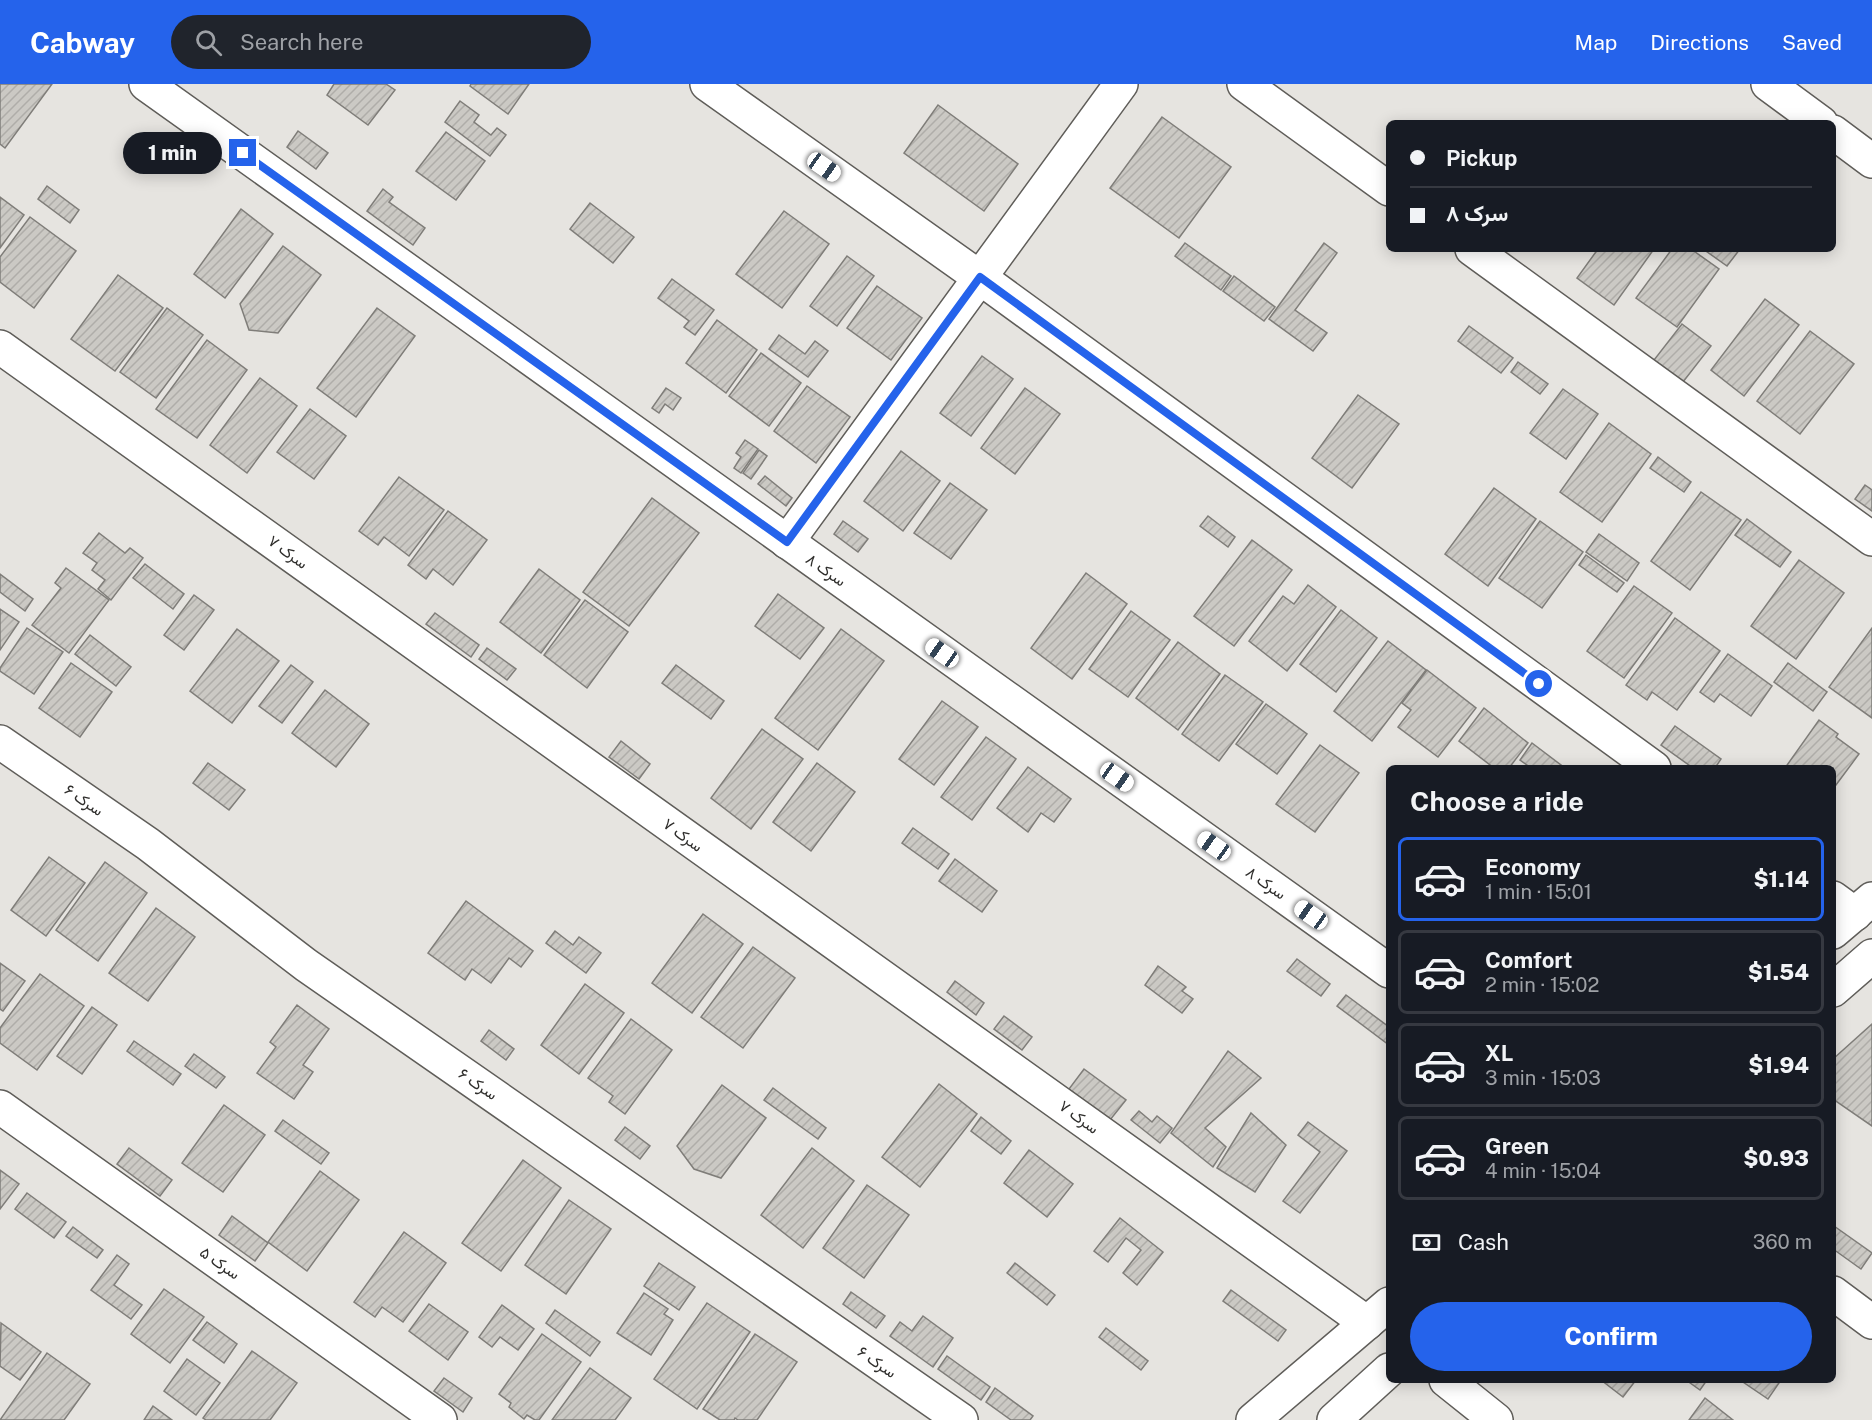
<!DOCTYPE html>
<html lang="en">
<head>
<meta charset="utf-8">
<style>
	:root { --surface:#171b24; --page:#20242c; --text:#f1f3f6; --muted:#9ea1a6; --line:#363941; --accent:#2563eb }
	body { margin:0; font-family:"Public Sans",Vazirmatn,sans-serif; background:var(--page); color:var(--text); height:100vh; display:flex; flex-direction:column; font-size:22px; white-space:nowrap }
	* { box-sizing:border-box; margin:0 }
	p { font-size:20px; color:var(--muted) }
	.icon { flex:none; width:33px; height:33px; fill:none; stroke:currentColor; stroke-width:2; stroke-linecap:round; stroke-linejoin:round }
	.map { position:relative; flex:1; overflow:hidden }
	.side { position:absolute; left:1386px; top:681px; width:450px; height:618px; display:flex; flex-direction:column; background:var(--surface); border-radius:9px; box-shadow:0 3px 15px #0003 }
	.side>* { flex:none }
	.banner { position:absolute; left:1386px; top:36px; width:450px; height:132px; border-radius:9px; box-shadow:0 3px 15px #0003; display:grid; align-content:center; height:132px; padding:0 24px; background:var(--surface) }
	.end { position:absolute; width:27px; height:27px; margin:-14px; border:8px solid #2563eb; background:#fff; box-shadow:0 0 0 3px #fff }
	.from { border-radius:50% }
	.bubble { position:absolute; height:42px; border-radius:21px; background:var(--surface); box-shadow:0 3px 15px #0003; font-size:20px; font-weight:800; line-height:42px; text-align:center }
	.car { position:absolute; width:18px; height:36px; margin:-18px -9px; border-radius:8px; box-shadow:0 0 4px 2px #0007; background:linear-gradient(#fff 24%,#345 0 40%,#fff 0 76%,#345 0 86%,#fff 0) }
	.banner b { display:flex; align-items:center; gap:21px; height:57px; font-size:22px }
	.banner b+b { border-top:2px solid var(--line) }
	.banner i { width:15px; height:15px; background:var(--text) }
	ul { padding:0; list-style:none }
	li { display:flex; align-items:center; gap:18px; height:84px; margin:0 12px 9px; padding:0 12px; border:3px solid var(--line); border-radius:9px }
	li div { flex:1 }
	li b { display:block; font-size:22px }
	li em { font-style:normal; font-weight:800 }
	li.active { border-color:var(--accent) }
	li>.icon { width:54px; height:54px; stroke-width:1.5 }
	h2 { padding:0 24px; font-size:27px; line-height:72px }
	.pay { display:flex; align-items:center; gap:15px; height:66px; padding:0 24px; font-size:22px }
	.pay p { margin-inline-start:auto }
	.action { display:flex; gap:12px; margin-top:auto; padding:12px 24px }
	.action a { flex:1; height:69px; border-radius:36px; background:var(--accent); color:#fff; font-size:24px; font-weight:800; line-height:69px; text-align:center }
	header { display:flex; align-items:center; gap:36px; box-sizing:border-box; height:84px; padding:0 30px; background:var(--accent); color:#fff }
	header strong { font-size:28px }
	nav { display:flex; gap:33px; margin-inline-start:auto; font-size:21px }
	.search { width:420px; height:54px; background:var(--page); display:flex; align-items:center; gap:15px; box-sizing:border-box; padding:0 21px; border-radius:33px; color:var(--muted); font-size:22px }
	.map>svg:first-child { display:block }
</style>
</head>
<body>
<header>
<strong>Cabway</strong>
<div class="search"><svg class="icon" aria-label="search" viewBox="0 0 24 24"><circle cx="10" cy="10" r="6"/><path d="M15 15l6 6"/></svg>Search here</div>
<nav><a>Map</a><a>Directions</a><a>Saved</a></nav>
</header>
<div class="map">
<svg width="1872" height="1336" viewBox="0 0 1872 1336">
	<defs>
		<pattern id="building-hatch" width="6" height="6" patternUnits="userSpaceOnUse" patternTransform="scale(1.5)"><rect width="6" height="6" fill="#cbc9c4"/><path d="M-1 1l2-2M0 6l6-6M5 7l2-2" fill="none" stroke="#afada9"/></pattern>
	</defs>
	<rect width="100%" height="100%" fill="#e6e4e0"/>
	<g fill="url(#building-hatch)" stroke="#7f7d79" stroke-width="1.5">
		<polygon points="0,0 52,0 5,64 0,60"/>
		<polygon points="334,0 386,0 395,6 368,41 327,11"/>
		<polygon points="471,0 529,0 508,30 470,2"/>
		<polygon points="460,17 479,31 474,38 491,51 497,44 506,51 490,72 445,38"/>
		<polygon points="938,21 1018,80 984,127 904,69"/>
		<polygon points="1162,33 1231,83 1179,154 1110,104"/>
		<polygon points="298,47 328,69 316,85 287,63"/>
		<polygon points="446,48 485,77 456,116 416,87"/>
		<polygon points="47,102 79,126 70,139 38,115"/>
		<polygon points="383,105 393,113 389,118 425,144 413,161 367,127"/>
		<polygon points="0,113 24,131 0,164"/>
		<polygon points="590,119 634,153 613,179 570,145"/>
		<polygon points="241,125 273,150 225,214 194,190"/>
		<polygon points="784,127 829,160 782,224 736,190"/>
		<polygon points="30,133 76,167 34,224 0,198 0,173"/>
		<polygon points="1185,159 1231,192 1221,206 1175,172"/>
		<polygon points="1324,159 1337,169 1295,226 1327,249 1313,267 1269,235"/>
		<polygon points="283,162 321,191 278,249 249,246 240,220"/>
		<polygon points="1598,165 1654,165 1614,221 1577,194"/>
		<polygon points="1672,165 1691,165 1719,185 1677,243 1636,214"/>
		<polygon points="1703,165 1740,165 1727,182"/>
		<polygon points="847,172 874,192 837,242 810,222"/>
		<polygon points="118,191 163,224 115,287 71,255"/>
		<polygon points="1234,192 1275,223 1264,237 1223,207"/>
		<polygon points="672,195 714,226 695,251 684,243 689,237 658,214"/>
		<polygon points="877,202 922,234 891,276 847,244"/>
		<polygon points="1765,215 1799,241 1744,312 1711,286"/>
		<polygon points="167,224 203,251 156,314 120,288"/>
		<polygon points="377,224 415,252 356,333 317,304"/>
		<polygon points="717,236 757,266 726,309 686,279"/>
		<polygon points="1682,240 1711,262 1683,298 1654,276"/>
		<polygon points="1469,242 1513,274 1501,289 1458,257"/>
		<polygon points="1810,247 1854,280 1800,350 1757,317"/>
		<polygon points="779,251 805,270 815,257 828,267 808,293 769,265"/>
		<polygon points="207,256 247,286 197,354 156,325"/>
		<polygon points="761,269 801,299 769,342 729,312"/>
		<polygon points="982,272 1013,295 971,352 940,329"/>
		<polygon points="1518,278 1548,300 1540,310 1511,288"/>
		<polygon points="260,294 297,322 247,389 210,361"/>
		<polygon points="807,302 850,333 816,379 774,347"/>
		<polygon points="666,304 681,314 673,326 665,320 659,329 652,324"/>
		<polygon points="1025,304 1060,330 1015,390 981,364"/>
		<polygon points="1563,305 1598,330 1566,375 1530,349"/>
		<polygon points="1358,311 1399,340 1352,404 1312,374"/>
		<polygon points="310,325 346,352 314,395 277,368"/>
		<polygon points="1609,339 1651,370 1602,438 1560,408"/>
		<polygon points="745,356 758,365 741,389 734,384 741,373 736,369"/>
		<polygon points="759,366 767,372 751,395 743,389"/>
		<polygon points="901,367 940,397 903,447 864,417"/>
		<polygon points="1658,373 1691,398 1684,408 1650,384"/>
		<polygon points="765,392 792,414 786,422 758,400"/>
		<polygon points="399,393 444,426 409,472 384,453 378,461 359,447"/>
		<polygon points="950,399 987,426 951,475 914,449"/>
		<polygon points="1865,401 1872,406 1872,427 1855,415"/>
		<polygon points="1494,404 1536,435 1488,502 1445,470"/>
		<polygon points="1701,408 1741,436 1690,506 1651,477"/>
		<polygon points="652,414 699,449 629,542 583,508"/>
		<polygon points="448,427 487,456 453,501 433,485 426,495 408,481"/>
		<polygon points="1208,432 1235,453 1228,463 1200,442"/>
		<polygon points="1747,435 1791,468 1780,483 1735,451"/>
		<polygon points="843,437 868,455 858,468 834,450"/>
		<polygon points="1540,437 1583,468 1542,524 1499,494"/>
		<polygon points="99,449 125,469 130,464 143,474 111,516 98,505 105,496 92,486 97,479 83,469"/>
		<polygon points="1599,450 1639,479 1627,497 1586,468"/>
		<polygon points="1252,456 1292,486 1234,562 1194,532"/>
		<polygon points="1586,471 1624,499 1617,508 1579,481"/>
		<polygon points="1799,476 1844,509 1796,575 1751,542"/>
		<polygon points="145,480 184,510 173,525 133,494"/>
		<polygon points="66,484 109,516 69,569 32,541 61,504 55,499"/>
		<polygon points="539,485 580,516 541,569 500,538"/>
		<polygon points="1086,489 1127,520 1072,595 1031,564"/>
		<polygon points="0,490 33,515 25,527 0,508"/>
		<polygon points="1308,501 1336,523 1287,587 1249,557 1283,512 1294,520"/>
		<polygon points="1634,502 1672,529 1624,594 1587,567"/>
		<polygon points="778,510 824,544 800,575 755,542"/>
		<polygon points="194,511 214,526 184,566 164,551"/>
		<polygon points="585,516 628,548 587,604 544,571"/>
		<polygon points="0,525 19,538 0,566"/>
		<polygon points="1341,526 1377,554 1336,608 1300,580"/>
		<polygon points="1131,527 1170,556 1128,613 1089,585"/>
		<polygon points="435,529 479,561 471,573 426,540"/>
		<polygon points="1675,534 1720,567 1677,626 1652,608 1647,616 1626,601"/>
		<polygon points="27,544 63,568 34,610 0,587 0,584"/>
		<polygon points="1872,544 1872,634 1829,603"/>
		<polygon points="237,545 279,577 232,639 190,607"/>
		<polygon points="841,545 884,577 818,666 775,634"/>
		<polygon points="90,551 131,583 116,602 75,570"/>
		<polygon points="1388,557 1426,586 1372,657 1334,627"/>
		<polygon points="1178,558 1220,590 1178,646 1136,614"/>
		<polygon points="487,564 516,585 507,596 479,575"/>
		<polygon points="1728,570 1772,602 1751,632 1720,610 1714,618 1700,608"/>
		<polygon points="71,579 112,608 80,653 39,624"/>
		<polygon points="1788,579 1827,608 1813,627 1774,598"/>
		<polygon points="291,581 313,598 282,639 259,622"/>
		<polygon points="676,581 724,617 711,635 662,599"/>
		<polygon points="1427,586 1476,624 1438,673 1398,643 1411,626 1402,619"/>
		<polygon points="1225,591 1263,618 1219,677 1182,650"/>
		<polygon points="325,606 369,640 336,683 292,649"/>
		<polygon points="942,617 978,643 934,701 899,675"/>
		<polygon points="1266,620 1307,650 1277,690 1236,660"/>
		<polygon points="1484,624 1528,659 1509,684 1494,684 1459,657"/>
		<polygon points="1819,636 1838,650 1836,653 1859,670 1833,705 1833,684 1785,684"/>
		<polygon points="1675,642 1721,675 1715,684 1693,684 1661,661"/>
		<polygon points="762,645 803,675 751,745 711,714"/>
		<polygon points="986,653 1016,675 972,736 941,713"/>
		<polygon points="621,657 650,680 639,695 609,673"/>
		<polygon points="1532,659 1565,684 1531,684 1520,676"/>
		<polygon points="1320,661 1359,689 1315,748 1276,720"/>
		<polygon points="208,679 245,706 229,726 193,699"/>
		<polygon points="817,679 855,708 811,767 773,738"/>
		<polygon points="1028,683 1071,715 1054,738 1041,729 1028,748 997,724"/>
		<polygon points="913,744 949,770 938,785 902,759"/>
		<polygon points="49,773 85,799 46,852 11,826"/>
		<polygon points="955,775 997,807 982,828 939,797"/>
		<polygon points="105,778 147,809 98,877 56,846"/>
		<polygon points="466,817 533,867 521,883 509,874 491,899 472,885 465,896 428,869"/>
		<polygon points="156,824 195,853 148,917 109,889"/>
		<polygon points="703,830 743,860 692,929 652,899"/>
		<polygon points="555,847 573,861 579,853 601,869 586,889 546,859"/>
		<polygon points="753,863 795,894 743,964 701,933"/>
		<polygon points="1297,875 1330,900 1321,912 1287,887"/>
		<polygon points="0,879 25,897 3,927 0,925"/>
		<polygon points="1158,882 1186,903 1182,907 1193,915 1182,929 1145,901"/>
		<polygon points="40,890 84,922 37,986 0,959 0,944"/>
		<polygon points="955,897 984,919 976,931 947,908"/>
		<polygon points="585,900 624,929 579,990 541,961"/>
		<polygon points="1346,911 1389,943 1389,961 1337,922"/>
		<polygon points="297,921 329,945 303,981 313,988 294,1015 257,989 276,963 270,958"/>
		<polygon points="92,923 117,941 82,990 57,972"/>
		<polygon points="1004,932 1032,953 1022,966 994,945"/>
		<polygon points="631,935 672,966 625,1030 609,1018 613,1012 588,994"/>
		<polygon points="1872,940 1872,1042 1833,1015 1833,975"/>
		<polygon points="489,946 514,965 506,976 481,957"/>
		<polygon points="134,957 181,990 173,1001 127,967"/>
		<polygon points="1228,967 1261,994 1205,1044 1226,1063 1213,1083 1171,1049"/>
		<polygon points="194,970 225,993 216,1004 185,982"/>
		<polygon points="1084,985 1126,1016 1110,1036 1069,1005"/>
		<polygon points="939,1000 977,1030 920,1103 882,1073"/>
		<polygon points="722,1001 766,1034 721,1094 694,1085 677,1062"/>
		<polygon points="773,1004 826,1044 818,1055 764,1016"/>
		<polygon points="224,1021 265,1051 223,1108 182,1079"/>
		<polygon points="1139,1027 1152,1038 1157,1032 1172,1044 1160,1059 1131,1036"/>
		<polygon points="1251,1029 1286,1061 1255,1108 1217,1084"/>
		<polygon points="981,1033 1011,1057 1001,1070 971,1047"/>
		<polygon points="283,1036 329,1069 321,1080 275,1047"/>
		<polygon points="1308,1038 1347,1067 1300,1129 1283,1117 1320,1068 1298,1051"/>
		<polygon points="625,1043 650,1062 640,1075 615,1056"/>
		<polygon points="129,1064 172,1096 160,1112 117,1080"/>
		<polygon points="812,1064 854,1097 803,1164 761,1131"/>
		<polygon points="1029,1066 1073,1100 1047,1133 1004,1099"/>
		<polygon points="523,1076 561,1104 501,1187 462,1159"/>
		<polygon points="0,1086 19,1100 0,1125"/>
		<polygon points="320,1087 359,1116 307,1187 268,1158"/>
		<polygon points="867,1101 909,1131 864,1194 823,1164"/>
		<polygon points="27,1109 66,1138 54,1154 15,1125"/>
		<polygon points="569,1116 611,1145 566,1210 525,1181"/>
		<polygon points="232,1132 268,1159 255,1177 219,1151"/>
		<polygon points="1120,1134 1163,1168 1137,1201 1123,1189 1141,1166 1126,1154 1108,1178 1094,1167"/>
		<polygon points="1834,1142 1872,1169 1861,1185 1833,1165"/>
		<polygon points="73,1143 103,1166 97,1174 66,1152"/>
		<polygon points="404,1148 446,1179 403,1238 382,1223 375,1233 354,1218"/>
		<polygon points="117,1171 129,1180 114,1201 142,1221 131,1235 91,1206"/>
		<polygon points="659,1179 695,1203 679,1226 644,1202"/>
		<polygon points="1015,1179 1055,1211 1047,1221 1007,1189"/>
		<polygon points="164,1205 204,1233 170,1279 131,1250"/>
		<polygon points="1231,1206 1286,1246 1278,1257 1223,1217"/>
		<polygon points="851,1208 885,1232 876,1244 843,1220"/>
		<polygon points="644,1209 668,1225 664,1230 673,1236 651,1271 617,1249"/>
		<polygon points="707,1219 750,1248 697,1325 654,1295"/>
		<polygon points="429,1220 468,1248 448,1276 409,1247"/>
		<polygon points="502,1221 534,1245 518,1266 500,1253 492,1263 479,1253"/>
		<polygon points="555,1226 600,1258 590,1272 546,1239"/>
		<polygon points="923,1232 953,1254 933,1283 890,1252 900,1238 912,1247"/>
		<polygon points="207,1238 237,1260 224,1279 193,1256"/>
		<polygon points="1,1239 41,1268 20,1296 0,1282"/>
		<polygon points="1106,1244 1148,1277 1141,1286 1099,1253"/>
		<polygon points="542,1250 581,1278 539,1336 535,1336 527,1331 524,1335 509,1323 511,1319 499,1310"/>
		<polygon points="755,1250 797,1278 757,1336 738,1336 735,1334 734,1336 720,1336 703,1325"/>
		<polygon points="252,1267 297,1299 270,1336 206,1336 203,1334"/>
		<polygon points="47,1269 90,1300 64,1336 0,1336"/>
		<polygon points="947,1272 990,1303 981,1316 938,1285"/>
		<polygon points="187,1275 220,1299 196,1331 164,1307"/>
		<polygon points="590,1284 631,1314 615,1336 552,1336"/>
		<polygon points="444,1294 472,1314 463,1328 434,1307"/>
		<polygon points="1601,1296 1636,1296 1623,1313"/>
		<polygon points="1686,1296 1707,1296 1700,1306"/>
		<polygon points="1740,1296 1781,1296 1768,1315"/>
		<polygon points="995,1304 1033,1332 1030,1336 1011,1336 986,1318"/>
		<polygon points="1705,1314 1733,1336 1689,1336"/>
		<polygon points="153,1322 172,1336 144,1336"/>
	</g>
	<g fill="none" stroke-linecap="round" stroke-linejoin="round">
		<defs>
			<g id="minor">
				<polyline points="146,0 1389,887"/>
				<polyline points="707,0 979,193 1654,684"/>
				<polyline points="1244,0 1389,105"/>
				<polyline points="1768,0 1821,39"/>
				<polyline points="1833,48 1872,77"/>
				<polyline points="1472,165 1872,455"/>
				<polyline points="0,263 1367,1239"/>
				<polyline points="787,458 1121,0"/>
				<polyline points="0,658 148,760 306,881 961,1336"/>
				<polyline points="1833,814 1855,830"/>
				<polyline points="0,1023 440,1336"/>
				<polyline points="1833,1209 1872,1238"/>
				<polyline points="1446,1296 1496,1336"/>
			</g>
			<g id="tertiary">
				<polyline points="1833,848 1872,815"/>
				<polyline points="1833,906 1872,872"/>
				<polyline points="1253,1336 1389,1220"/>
				<polyline points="1334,1336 1389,1286"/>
			</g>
		</defs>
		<use href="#minor" stroke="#5f5d59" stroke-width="36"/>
		<use href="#tertiary" stroke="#5f5d59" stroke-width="36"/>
		<use href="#minor" stroke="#fff" stroke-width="33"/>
		<use href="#tertiary" stroke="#fff" stroke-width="33"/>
	</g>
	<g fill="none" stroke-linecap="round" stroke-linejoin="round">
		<polyline stroke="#2563eb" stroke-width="8" points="243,69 787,458 980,193 1539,600"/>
	</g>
	<g text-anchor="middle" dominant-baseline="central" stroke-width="4.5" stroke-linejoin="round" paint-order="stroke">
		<g font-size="16" fill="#2f2e2c" stroke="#fff">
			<text transform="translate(288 468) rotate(36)">سرک ۷</text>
			<text transform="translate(826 486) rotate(35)">سرک ۸</text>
			<text transform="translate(84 716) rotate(35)">سرک ۶</text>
			<text transform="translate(683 751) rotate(36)">سرک ۷</text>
			<text transform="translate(1266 799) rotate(35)">سرک ۸</text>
			<text transform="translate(478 1000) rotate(35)">سرک ۶</text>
			<text transform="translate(1079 1033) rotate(36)">سرک ۷</text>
			<text transform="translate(220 1179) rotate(35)">سرک ۵</text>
			<text transform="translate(877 1278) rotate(35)">سرک ۶</text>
		</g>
	</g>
</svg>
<i class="end from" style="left:1539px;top:600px"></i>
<i class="end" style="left:243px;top:69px"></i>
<div class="bubble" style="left:123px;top:48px;width:99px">1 min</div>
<i class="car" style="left:824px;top:83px;rotate:125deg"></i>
<i class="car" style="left:942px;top:569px;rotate:305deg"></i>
<i class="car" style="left:1117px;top:693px;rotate:125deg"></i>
<i class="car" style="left:1214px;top:762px;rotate:305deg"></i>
<i class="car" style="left:1311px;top:831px;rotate:305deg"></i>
<div class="banner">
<b><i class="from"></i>Pickup</b>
<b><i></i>سرک ۸</b>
</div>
<section class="side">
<h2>Choose a ride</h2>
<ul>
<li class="active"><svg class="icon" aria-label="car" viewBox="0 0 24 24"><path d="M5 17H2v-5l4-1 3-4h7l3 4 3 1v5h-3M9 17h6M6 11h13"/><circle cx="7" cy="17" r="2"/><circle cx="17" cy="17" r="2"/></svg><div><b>Economy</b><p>1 min · 15:01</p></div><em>$1.14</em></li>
<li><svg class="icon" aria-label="car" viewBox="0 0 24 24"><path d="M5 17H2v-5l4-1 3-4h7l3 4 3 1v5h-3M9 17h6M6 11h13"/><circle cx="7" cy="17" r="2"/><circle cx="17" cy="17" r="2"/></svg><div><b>Comfort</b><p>2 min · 15:02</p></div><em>$1.54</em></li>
<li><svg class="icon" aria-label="car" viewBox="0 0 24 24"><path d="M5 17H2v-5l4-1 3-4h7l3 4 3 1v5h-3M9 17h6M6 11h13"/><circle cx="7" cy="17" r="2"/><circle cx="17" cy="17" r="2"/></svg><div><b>XL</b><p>3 min · 15:03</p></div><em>$1.94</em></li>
<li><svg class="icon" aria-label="car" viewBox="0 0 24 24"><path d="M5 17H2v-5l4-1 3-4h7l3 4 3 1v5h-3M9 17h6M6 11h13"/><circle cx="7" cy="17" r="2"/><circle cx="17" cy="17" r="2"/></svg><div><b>Green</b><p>4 min · 15:04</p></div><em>$0.93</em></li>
</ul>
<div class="pay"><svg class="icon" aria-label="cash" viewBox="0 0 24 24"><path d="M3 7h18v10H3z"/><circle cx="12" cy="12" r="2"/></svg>Cash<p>360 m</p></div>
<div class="action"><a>Confirm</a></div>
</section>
</div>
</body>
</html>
